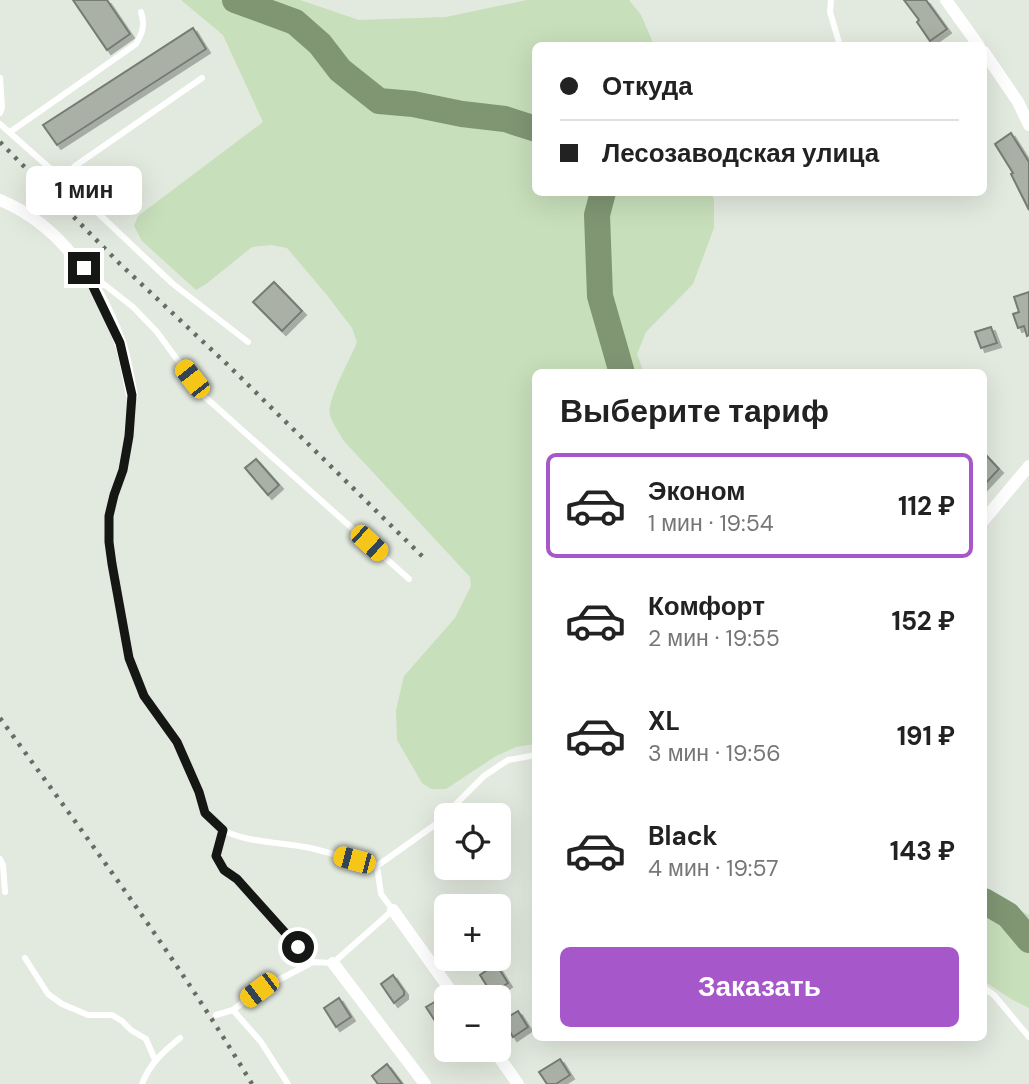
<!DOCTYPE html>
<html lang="ru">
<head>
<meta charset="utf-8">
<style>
	:root { --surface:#fff; --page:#f6f6f6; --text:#222; --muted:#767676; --line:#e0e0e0; --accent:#a657c9 }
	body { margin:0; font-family:"DM Sans",sans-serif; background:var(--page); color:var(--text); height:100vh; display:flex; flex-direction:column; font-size:26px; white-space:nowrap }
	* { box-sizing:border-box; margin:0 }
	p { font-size:23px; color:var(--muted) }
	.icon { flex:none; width:38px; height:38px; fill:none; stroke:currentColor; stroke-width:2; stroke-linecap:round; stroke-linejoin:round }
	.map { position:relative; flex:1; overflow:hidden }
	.details { position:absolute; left:532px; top:369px; width:455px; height:672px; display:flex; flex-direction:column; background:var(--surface); border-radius:10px; box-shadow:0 7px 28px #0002 }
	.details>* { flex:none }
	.banner { position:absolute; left:532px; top:42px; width:455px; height:154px; border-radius:10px; box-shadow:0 7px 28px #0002; display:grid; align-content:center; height:154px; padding:0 28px; background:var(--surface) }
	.tools { position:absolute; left:434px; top:803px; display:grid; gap:14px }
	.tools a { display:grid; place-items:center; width:77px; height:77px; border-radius:10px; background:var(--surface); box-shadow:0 7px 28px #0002; font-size:35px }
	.end { position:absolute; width:32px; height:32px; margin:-16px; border:9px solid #141713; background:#fff; box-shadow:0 0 0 4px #fff }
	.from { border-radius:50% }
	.bubble { position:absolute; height:49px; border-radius:10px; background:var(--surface); box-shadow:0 7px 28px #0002; font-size:23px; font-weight:700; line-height:49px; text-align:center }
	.car { position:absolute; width:21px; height:42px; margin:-21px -10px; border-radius:9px; box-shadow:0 0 5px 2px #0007; background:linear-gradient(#f5c518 24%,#345 0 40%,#f5c518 0 76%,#345 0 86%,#f5c518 0) }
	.banner b { display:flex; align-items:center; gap:24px; height:66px; font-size:26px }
	.banner b+b { border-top:2px solid var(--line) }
	.banner i { width:18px; height:18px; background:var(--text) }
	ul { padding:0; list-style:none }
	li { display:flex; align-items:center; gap:21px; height:105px; margin:0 14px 10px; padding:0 14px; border:4px solid transparent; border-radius:10px }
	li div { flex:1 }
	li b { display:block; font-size:26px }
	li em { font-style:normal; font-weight:700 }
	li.selected { border-color:var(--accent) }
	li>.icon { width:63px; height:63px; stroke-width:1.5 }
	h2 { padding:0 28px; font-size:32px; line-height:84px }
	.button { display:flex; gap:14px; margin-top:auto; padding:14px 28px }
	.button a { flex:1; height:80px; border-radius:10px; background:var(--accent); color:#fff; font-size:28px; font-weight:700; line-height:80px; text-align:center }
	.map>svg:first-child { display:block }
</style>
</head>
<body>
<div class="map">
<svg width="1029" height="1084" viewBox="0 0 1029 1084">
	<defs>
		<filter id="shadow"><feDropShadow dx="4" dy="4" stdDeviation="0" flood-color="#0004"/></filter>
	</defs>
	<rect width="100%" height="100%" fill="#e2e9de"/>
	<g fill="#c8dfbb">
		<path d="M181,0H300L359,20L446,17L527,0H629L641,15L654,45L536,46V192H711L714,200V228L693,284L646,332L637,354L644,373H536L535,744L516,747L496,756L446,789H431L422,783L397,740L396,710L404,676L455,618L471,586L470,577L343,440C339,432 332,423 330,415C326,401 351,358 357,342L352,328L326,294L287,248L271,245L252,247L206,284L196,290L142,241L134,226L138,216L263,122L223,35Z"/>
		<polygon points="984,892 1029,915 1029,1008 1011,999 984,981"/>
	</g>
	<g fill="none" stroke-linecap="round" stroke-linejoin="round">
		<g stroke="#809673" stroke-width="26">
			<polyline points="235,0 295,22 320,44 340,70 379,101 413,104 462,114 505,119 536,129"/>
			<polyline points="603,192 597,215 600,296 622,373"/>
			<polyline points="984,901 1008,915 1029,940"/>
		</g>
	</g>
	<g fill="#aab0a6" stroke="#757b71" stroke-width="2" filter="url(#shadow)">
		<polygon points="73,0 107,0 130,34 107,50"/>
		<polygon points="904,0 926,0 947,29 930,41 917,22 919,20"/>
		<polygon points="193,28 206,49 57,145 43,125"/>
		<polygon points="1011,133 1029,162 1029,210 1011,174 1013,173 995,144"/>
		<polygon points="274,282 302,311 282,331 253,302"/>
		<polygon points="1029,292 1029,335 1027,336 1024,326 1018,328 1013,314 1019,312 1014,297"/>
		<polygon points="991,327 997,343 981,348 975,332"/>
		<polygon points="984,453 999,469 984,485"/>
		<polygon points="256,459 279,485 268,495 245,468"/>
		<polygon points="496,964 508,983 492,994 480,975"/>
		<polygon points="393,975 404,991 404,995 394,1003 381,984"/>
		<polygon points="339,998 351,1017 336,1027 324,1008"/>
		<polygon points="438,1000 446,1011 446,1038 426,1007"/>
		<polygon points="518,1011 528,1027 513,1037 503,1020"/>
		<polygon points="560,1059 570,1075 556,1084 547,1084 539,1072"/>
		<polygon points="387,1064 402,1084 378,1084 372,1076"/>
	</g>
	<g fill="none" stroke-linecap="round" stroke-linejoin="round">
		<g stroke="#fff" stroke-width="6">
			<polyline points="831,0 830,12 840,46"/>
			<polyline points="0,78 2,108 0,113"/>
			<polyline points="0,124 62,179 173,284 248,342"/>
			<path d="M10,132L136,44C143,32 145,25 141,12"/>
			<polyline points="62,179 75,166 202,78"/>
			<polyline points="91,274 133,307 157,332 204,396 409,579"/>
			<path d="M132,395C130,420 129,445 123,469C119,485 112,499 110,515C105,551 126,666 144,697C154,714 169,728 178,745C190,769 200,814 222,829C243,843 284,842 310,848C332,853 354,860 377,866"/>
			<polyline points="223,830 216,856 224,870 237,879 268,916 313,962"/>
			<polyline points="0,859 3,865 5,892"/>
			<polyline points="25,958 48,994 62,1004 88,1015 112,1015 122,1021 131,1030 146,1039 155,1060"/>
			<polyline points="984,988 994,995 1029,1037"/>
			<polyline points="233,1010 261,1042 288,1084"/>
			<polyline points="216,1015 233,1010 259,990 313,962 333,963 393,910 381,894 377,866 436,824 484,776 508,760 536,755"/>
			<path d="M142,1084C150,1063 163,1052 180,1038"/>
		</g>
		<g stroke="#fff" stroke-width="12">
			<polyline points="946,0 979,46"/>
			<polyline points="984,52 1018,102 1029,125"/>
			<path d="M0,200C62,226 97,281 120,342C126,358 128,378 132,395"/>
			<polyline points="984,520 1029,466"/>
			<polyline points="393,910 456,998"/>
			<polyline points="333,963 425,1084"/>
			<polyline points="494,1050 518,1084"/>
		</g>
		<g stroke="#676c65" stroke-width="4.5" stroke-dasharray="3.5 7" stroke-linecap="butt">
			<polyline points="0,142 120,264 229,366 424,558"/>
			<path d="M0,718C87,838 176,957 252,1084"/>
		</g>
	</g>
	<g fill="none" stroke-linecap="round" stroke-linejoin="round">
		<polyline stroke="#141713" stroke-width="9" points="84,268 120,343 132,395 129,436 123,470 114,495 109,516 109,542 112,564 129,658 144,696 177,742 199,792 205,813 223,830 216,856 224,870 237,879 298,947"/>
	</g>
</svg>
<div class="tools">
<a><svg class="icon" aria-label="locate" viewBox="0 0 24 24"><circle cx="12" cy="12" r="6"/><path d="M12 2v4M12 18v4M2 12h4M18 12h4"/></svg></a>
<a>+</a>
<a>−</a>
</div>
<i class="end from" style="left:298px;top:947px"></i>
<i class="end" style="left:84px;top:268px"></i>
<div class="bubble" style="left:26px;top:166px;width:116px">1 мин</div>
<i class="car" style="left:192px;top:379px;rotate:322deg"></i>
<i class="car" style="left:369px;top:543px;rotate:132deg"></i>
<i class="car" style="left:354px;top:860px;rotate:285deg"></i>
<i class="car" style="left:259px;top:990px;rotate:233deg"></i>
<div class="banner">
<b><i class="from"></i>Откуда</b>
<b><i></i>Лесозаводская улица</b>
</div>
<section class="details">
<h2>Выберите тариф</h2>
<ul>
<li class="selected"><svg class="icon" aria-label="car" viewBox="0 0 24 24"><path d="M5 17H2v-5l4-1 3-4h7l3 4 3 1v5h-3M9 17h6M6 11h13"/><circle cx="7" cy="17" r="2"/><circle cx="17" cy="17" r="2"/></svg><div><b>Эконом</b><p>1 мин · 19:54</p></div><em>112 ₽</em></li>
<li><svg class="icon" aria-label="car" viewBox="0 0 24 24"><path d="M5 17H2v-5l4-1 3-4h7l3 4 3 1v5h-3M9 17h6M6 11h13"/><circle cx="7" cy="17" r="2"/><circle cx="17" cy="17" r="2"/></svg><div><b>Комфорт</b><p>2 мин · 19:55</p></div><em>152 ₽</em></li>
<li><svg class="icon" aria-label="car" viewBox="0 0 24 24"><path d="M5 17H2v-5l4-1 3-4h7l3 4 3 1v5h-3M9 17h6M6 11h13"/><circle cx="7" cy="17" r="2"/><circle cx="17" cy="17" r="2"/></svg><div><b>XL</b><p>3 мин · 19:56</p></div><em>191 ₽</em></li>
<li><svg class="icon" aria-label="car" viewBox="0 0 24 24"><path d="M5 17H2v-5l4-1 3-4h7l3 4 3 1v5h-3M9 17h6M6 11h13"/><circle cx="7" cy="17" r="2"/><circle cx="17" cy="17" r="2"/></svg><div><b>Black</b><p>4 мин · 19:57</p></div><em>143 ₽</em></li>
</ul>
<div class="button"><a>Заказать</a></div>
</section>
</div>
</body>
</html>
